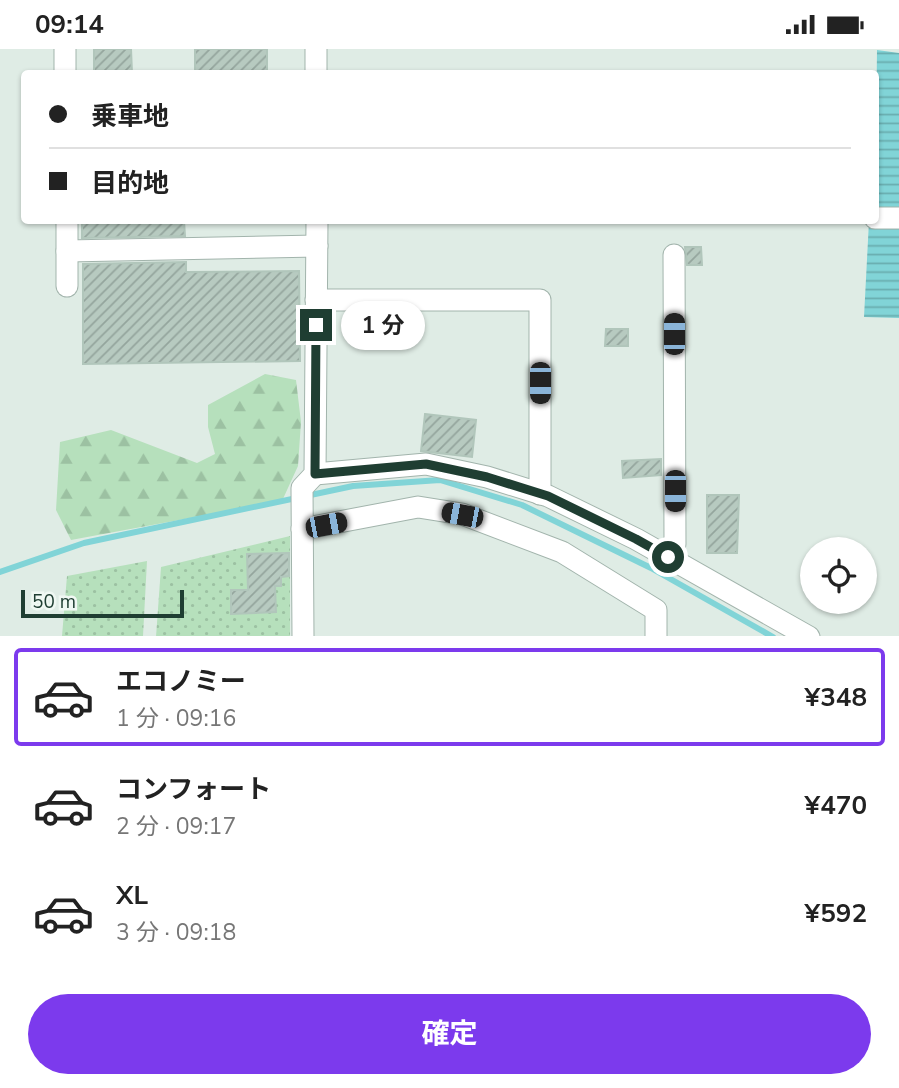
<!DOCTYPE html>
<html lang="ja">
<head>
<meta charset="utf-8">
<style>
	:root { --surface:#fff; --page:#f6f6f6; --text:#222; --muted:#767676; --line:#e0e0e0; --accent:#7c3aed }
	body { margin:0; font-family:"Nunito Sans","Noto Sans JP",sans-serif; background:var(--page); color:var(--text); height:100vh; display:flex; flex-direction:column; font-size:26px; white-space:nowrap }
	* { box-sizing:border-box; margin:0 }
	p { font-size:23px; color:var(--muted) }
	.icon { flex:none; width:38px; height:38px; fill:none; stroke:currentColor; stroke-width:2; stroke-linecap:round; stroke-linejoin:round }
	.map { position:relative; height:587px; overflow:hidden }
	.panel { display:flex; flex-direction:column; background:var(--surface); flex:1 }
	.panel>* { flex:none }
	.banner { position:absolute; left:21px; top:21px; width:858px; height:154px; border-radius:7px; box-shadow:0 2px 5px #0004; display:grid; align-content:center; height:154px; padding:0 28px; background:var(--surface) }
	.controls { position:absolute; left:800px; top:488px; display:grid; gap:14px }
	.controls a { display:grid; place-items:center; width:77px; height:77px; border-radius:50%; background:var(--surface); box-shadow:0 2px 5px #0004; font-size:35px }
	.scale { position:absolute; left:21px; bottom:18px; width:163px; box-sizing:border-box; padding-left:7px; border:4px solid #1f3e32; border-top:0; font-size:19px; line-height:24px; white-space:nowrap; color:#1f3e32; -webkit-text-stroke:5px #f0f8f3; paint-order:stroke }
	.end { position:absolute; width:32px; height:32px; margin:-16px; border:9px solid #1f3e32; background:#fff; box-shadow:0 0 0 4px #fff }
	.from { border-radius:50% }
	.bubble { position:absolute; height:49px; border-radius:24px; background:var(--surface); box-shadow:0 2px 5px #0004; font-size:23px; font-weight:700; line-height:49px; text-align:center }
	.car { position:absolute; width:21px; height:42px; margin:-21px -10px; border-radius:9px; box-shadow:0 0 5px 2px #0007; background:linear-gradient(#222 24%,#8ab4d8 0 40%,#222 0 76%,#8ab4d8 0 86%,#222 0) }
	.banner b { display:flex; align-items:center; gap:24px; height:66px; font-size:26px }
	.banner b+b { border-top:2px solid var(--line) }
	.banner i { width:18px; height:18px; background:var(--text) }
	ul { padding:12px 0 0; list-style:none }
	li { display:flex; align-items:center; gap:21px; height:98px; margin:0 14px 10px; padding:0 14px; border:4px solid transparent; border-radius:7px }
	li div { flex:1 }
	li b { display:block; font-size:26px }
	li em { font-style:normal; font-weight:700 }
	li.selected { border-color:var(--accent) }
	li>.icon { width:63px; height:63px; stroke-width:1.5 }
	.button { display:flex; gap:14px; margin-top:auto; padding:14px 28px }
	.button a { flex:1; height:80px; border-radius:42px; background:var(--accent); color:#fff; font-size:28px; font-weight:700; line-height:80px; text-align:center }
	.status { display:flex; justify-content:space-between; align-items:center; height:49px; padding:0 35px; background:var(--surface); direction:ltr }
	.status svg { height:19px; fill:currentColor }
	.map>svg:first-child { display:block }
</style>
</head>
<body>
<div class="status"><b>09:14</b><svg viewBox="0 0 49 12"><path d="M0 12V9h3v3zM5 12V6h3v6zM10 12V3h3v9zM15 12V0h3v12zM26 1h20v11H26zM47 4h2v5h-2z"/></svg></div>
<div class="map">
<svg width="899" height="588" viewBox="0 0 899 588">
	<defs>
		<pattern id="grass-dots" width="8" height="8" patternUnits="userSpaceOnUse" patternTransform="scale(1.75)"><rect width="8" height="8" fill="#b6e0bc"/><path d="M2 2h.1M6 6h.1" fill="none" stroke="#9cc1a2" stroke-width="1.8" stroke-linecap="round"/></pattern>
		<pattern id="forest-firs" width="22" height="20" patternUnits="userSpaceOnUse" patternTransform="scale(1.75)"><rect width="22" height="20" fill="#b6e0bc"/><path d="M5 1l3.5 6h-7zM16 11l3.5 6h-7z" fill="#9cc1a2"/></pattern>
		<pattern id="water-rules" width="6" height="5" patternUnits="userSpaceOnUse" patternTransform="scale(1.75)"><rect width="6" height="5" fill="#81d4d7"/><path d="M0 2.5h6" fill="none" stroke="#69adaf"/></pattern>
		<pattern id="building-hatch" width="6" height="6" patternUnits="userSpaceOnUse" patternTransform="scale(1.75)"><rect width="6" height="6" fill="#b7cac0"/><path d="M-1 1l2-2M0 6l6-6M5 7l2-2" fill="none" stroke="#94a59d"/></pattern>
	</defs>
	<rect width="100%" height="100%" fill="#dfece5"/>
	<g fill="url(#grass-dots)">
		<polygon points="290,487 290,587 156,588 161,518"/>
		<polygon points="147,512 143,587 62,587 67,527"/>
	</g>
	<polygon fill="url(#forest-firs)" points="265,325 296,331 301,373 298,417 282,452 71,491 56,461 60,393 111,381 197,414 215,405 208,378 208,356"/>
	<polygon fill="url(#water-rules)" points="877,1 899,4 899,269 864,268 869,172 875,172"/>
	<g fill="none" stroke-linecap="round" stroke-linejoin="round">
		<polyline stroke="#81d4d7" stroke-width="6" points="0,523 84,494 353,437 440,431 522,456 651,519 773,588"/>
	</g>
	<g fill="url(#building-hatch)" stroke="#b1c6bb" stroke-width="2">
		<polygon points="94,0 131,0 132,24 94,24"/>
		<rect x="195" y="0" width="72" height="24"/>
		<polygon points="82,172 184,172 185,187 82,189"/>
		<polygon points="701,198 702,216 687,216 685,198"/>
		<polygon points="186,213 186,223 299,222 300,312 83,315 83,215"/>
		<polygon points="606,280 628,280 628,297 605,297"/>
		<polygon points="425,365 476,371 472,408 421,402"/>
		<polygon points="661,410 661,426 623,429 622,412"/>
		<polygon points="707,446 739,446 737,504 707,504"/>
		<polygon points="289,504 289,527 281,528 281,537 275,537 276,563 231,565 231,541 248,541 247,505"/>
	</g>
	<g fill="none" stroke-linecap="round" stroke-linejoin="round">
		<defs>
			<g id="minor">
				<polyline points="65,0 65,24"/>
				<polyline points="316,0 316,24"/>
				<polyline points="875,169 899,169"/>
				<polyline points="67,172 67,237"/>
				<polyline points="67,202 317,197"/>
				<polyline points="316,251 540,251 540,445"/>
				<polyline points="315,425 426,415 487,428 548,447 636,490 809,588"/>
				<polyline points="302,480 418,458 462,465 562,503 656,561 656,588"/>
				<polyline points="668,508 675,495 674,206"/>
				<polyline points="303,588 302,439 315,425 317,172"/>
			</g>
		</defs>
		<use href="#minor" stroke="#a2b4ac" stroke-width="23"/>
		<use href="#minor" stroke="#fff" stroke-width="21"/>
	</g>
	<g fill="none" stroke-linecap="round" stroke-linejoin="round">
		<polyline stroke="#1f3e32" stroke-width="9" points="316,276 315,425 426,415 487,428 548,447 636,490 668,508"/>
	</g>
</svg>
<div class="controls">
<a><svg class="icon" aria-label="locate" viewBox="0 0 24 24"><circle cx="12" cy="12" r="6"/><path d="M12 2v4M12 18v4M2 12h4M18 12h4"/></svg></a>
</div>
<div class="scale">50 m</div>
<i class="end from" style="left:668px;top:508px"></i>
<i class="end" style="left:316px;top:276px"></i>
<div class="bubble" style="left:341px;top:252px;width:84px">1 分</div>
<i class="car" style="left:674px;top:285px;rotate:0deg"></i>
<i class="car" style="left:540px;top:334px;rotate:180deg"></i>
<i class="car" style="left:675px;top:442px;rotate:180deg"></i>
<i class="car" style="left:462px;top:466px;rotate:281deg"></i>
<i class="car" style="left:326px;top:476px;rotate:79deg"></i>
<div class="banner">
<b><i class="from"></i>乗車地</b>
<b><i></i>目的地</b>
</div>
</div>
<section class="panel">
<ul>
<li class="selected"><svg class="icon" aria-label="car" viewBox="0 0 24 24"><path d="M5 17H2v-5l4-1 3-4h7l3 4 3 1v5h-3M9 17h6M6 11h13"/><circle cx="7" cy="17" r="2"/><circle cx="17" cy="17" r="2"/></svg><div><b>エコノミー</b><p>1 分 · 09:16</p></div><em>¥348</em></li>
<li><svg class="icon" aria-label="car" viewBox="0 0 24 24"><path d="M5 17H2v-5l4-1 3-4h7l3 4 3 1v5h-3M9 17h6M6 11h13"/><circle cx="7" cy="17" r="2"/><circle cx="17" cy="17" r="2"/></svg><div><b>コンフォート</b><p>2 分 · 09:17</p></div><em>¥470</em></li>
<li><svg class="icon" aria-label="car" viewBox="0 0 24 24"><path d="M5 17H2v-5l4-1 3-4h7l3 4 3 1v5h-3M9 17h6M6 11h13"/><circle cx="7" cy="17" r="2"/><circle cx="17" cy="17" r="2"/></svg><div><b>XL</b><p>3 分 · 09:18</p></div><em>¥592</em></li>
</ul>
<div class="button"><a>確定</a></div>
</section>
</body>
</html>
